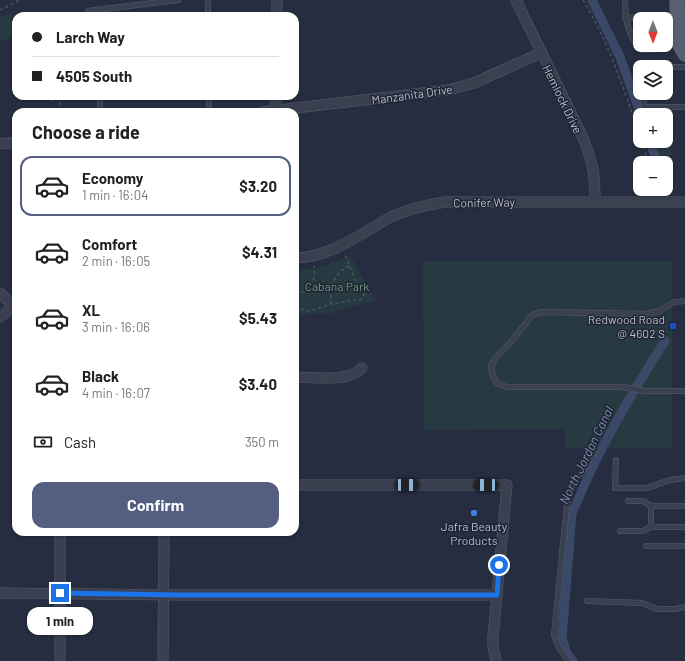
<!DOCTYPE html>
<html lang="en">
<head>
<meta charset="utf-8">
<style>
	:root { --surface:#fff; --page:#f2f2f2; --text:#222; --muted:#767676; --line:#e0e0e0; --accent:#545e81 }
	body { margin:0; font-family:Barlow,sans-serif; background:var(--page); color:var(--text); height:100vh; display:flex; flex-direction:column; font-size:15px; white-space:nowrap }
	* { box-sizing:border-box; margin:0 }
	p { font-size:13px; color:var(--muted) }
	.icon { flex:none; width:22px; height:22px; fill:none; stroke:currentColor; stroke-width:2; stroke-linecap:round; stroke-linejoin:round }
	.map { position:relative; flex:1; overflow:hidden }
	.details { position:absolute; left:12px; top:108px; width:287px; height:428px; display:flex; flex-direction:column; background:var(--surface); border-radius:12px; box-shadow:0 1px 3px #0004 }
	.details>* { flex:none }
	.banner { position:absolute; left:12px; top:12px; width:287px; height:88px; border-radius:12px; box-shadow:0 1px 3px #0004; display:grid; align-content:center; height:88px; padding:0 20px; background:var(--surface) }
	.needle { width:26px; rotate:180deg }
	.buttons { position:absolute; left:633px; top:12px; display:grid; gap:8px }
	.buttons a { display:grid; place-items:center; width:40px; height:40px; border-radius:8px; background:var(--surface); box-shadow:0 1px 3px #0004; font-size:20px }
	.end { position:absolute; width:18px; height:18px; margin:-9px; border:5px solid #1a73e8; background:#fff; box-shadow:0 0 0 2px #fff }
	.from { border-radius:50% }
	.bubble { position:absolute; height:28px; border-radius:12px; background:var(--surface); box-shadow:0 1px 3px #0004; font-size:13px; font-weight:700; line-height:28px; text-align:center }
	.car { position:absolute; width:12px; height:24px; margin:-12px -6px; border-radius:5px; box-shadow:0 0 3px 1px #0007; background:linear-gradient(#222 24%,#8ab4d8 0 40%,#222 0 76%,#8ab4d8 0 86%,#222 0) }
	.banner b { display:flex; align-items:center; gap:14px; height:38px; font-size:15px }
	.banner b+b { border-top:1px solid var(--line) }
	.banner i { width:10px; height:10px; background:var(--text) }
	ul { padding:0; list-style:none }
	li { display:flex; align-items:center; gap:12px; height:60px; margin:0 8px 6px; padding:0 12px; border:2px solid transparent; border-radius:12px }
	li div { flex:1 }
	li b { display:block; font-size:15px }
	li em { font-style:normal; font-weight:700 }
	li.active { border-color:var(--accent) }
	li>.icon { width:36px; height:36px; stroke-width:1.5 }
	h2 { padding:0 20px; font-size:18px; line-height:48px }
	.pay { display:flex; align-items:center; gap:10px; height:44px; padding:0 20px; font-size:15px }
	.pay p { margin-inline-start:auto }
	.primary-button { display:flex; gap:8px; margin-top:auto; padding:8px 20px }
	.primary-button a { flex:1; height:46px; border-radius:12px; background:var(--accent); color:#fff; font-size:16px; font-weight:700; line-height:46px; text-align:center }
	.map>svg:first-child { display:block }
</style>
</head>
<body>
<div class="map">
<svg width="685" height="661" viewBox="0 0 685 661">
	<rect width="100%" height="100%" fill="#262d40"/>
	<g fill="#283a41">
		<polygon points="11,13 13,34 8,40 0,40 0,18"/>
		<polygon points="666,119 669,119 672,171 671,189 668,189 666,181 666,163 661,163 654,141 666,141"/>
		<polygon points="350,256 376,300 332,313 295,315 295,271 317,268"/>
		<polygon points="423,261 672,261 672,448 565,448 565,429 424,430"/>
	</g>
	<g fill="none" stroke-linecap="round" stroke-linejoin="round">
		<g stroke="#3c4868" stroke-width="9">
			<polyline points="592,0 620,57 641,115"/>
			<polyline points="650,141 657,163"/>
			<path d="M573,661L567,654L562,638L572,514C597,452 629,397 665,341"/>
		</g>
		<defs>
			<g id="service">
				<polyline points="208,0 208,16"/>
				<path d="M625,0C625,17 628,38 642,50L663,49L677,42"/>
				<polyline points="89,16 88,11 178,0"/>
				<polyline points="625,18 676,16"/>
				<polyline points="641,67 685,67"/>
				<polyline points="643,93 644,107 685,107"/>
				<polyline points="99,96 101,112"/>
				<polyline points="209,96 209,112"/>
				<polyline points="685,301 674,302 659,311 647,314 541,312 532,315 511,342 496,357 491,366 492,374 497,383 506,387 623,387 645,391 685,391"/>
				<polyline points="616,460 615,488 647,488 670,480 685,478"/>
				<polyline points="628,501 643,501 651,506"/>
				<polyline points="651,527 651,506 685,506"/>
				<polyline points="620,531 643,531 651,527 685,527"/>
				<polyline points="646,546 685,546"/>
				<polyline points="587,601 642,603 657,609 675,609 685,607"/>
				<polyline points="568,661 558,646 554,635 568,494 597,448"/>
			</g>
			<g id="minor">
				<path d="M516,0L583,138C593,163 595,174 595,201"/>
				<polyline points="277,16 277,0"/>
				<polyline points="262,112 448,90 474,83 541,53"/>
				<polyline points="276,112 276,96"/>
				<polyline points="0,144 16,142"/>
				<path d="M295,258C332,257 360,234 391,217C408,209 426,205 445,202H685"/>
				<polyline points="0,293 13,306"/>
				<polyline points="0,317 16,304"/>
				<path d="M295,377C314,377 348,383 362,368"/>
				<polyline points="295,485 507,485 493,637 493,647 496,661"/>
				<polyline points="60,532 60,661"/>
				<polyline points="0,593 180,595 497,595"/>
				<polyline points="163,661 164,532"/>
			</g>
			<polyline id="primary" points="677,0 678,41 685,54"/>
		</defs>
		<use href="#service" stroke="#555b6a" stroke-width="6"/>
		<use href="#minor" stroke="#555b6a" stroke-width="11"/>
		<use href="#primary" stroke="#444959" stroke-width="16"/>
		<g stroke="#46575e" stroke-width="1.5" stroke-dasharray="3 3" stroke-linecap="butt">
			<path d="M583,0C609,42 624,90 640,136"/>
			<polyline points="0,10 20,0"/>
			<polyline points="51,100 60,99 61,112"/>
			<polyline points="642,141 648,163"/>
			<polyline points="654,189 654,191"/>
			<path d="M295,293C310,293 317,279 314,266"/>
			<path d="M331,304C330,287 333,274 349,266"/>
			<polyline points="295,308 310,311 331,304 362,299 364,294 357,285 345,255"/>
		</g>
		<use href="#service" stroke="#3a4050" stroke-width="5"/>
		<use href="#minor" stroke="#3a4050" stroke-width="10"/>
		<use href="#primary" stroke="#585f70" stroke-width="15"/>
	</g>
	<g fill="none" stroke-linecap="round" stroke-linejoin="round">
		<polyline stroke="#1a73e8" stroke-width="5" points="60,593 180,595 497,595 499,565"/>
	</g>
	<rect fill="#1a4fb4" stroke="#1f2535" stroke-width="1.5" x="669" y="322" width="8" height="8" rx="2"/>
	<circle fill="#3f7fe0" stroke="#1f2535" stroke-width="1.5" cx="474" cy="513" r="4"/>
	<g text-anchor="middle" dominant-baseline="central" stroke-width="3" stroke-linejoin="round" paint-order="stroke">
		<g font-size="12" fill="#b7bbca" stroke="#1f2535">
			<text transform="translate(412 94) rotate(-8)">Manzanita Drive</text>
			<text transform="translate(563 99) rotate(64)">Hemlock Drive</text>
			<text transform="translate(484 202) rotate(-1)">Conifer Way</text>
		</g>
		<g font-size="12" fill="#6e9b7f" stroke="#1f2535">
			<text x="337" y="286">Cabana Park</text>
		</g>
		<g font-size="12" fill="#b7bbca" stroke="#1f2535" text-anchor="end">
			<text x="665" y="319">Redwood Road<tspan x="665" dy="14">@ 4602 S</tspan></text>
			<text x="474" y="526" text-anchor="middle">Jafra Beauty<tspan x="474" dy="14">Products</tspan></text>
		</g>
		<g font-size="13" font-style="italic" fill="#7f8db1" stroke="#1f2535">
			<text transform="translate(586 455) rotate(-64)">North Jordan Canal</text>
		</g>
	</g>
</svg>
<div class="buttons">
<a><svg class="needle" viewBox="-14 -14 28 28"><path d="M0-13l5 13h-10z" fill="#e53935"/><path d="M0 13l5-13h-10z" fill="#767676"/></svg></a>
<a><svg class="icon" aria-label="layers" viewBox="0 0 24 24"><path d="M12 4l9 5-9 5-9-5zM3 14l9 5 9-5"/></svg></a>
<a>+</a>
<a>−</a>
</div>
<i class="end from" style="left:499px;top:565px"></i>
<i class="end" style="left:60px;top:593px"></i>
<div class="bubble" style="left:27px;top:607px;width:66px">1 min</div>
<i class="car" style="left:407px;top:485px;rotate:90deg"></i>
<i class="car" style="left:486px;top:485px;rotate:270deg"></i>
<div class="banner">
<b><i class="from"></i>Larch Way</b>
<b><i></i>4505 South</b>
</div>
<section class="details">
<h2>Choose a ride</h2>
<ul>
<li class="active"><svg class="icon" aria-label="car" viewBox="0 0 24 24"><path d="M5 17H2v-5l4-1 3-4h7l3 4 3 1v5h-3M9 17h6M6 11h13"/><circle cx="7" cy="17" r="2"/><circle cx="17" cy="17" r="2"/></svg><div><b>Economy</b><p>1 min · 16:04</p></div><em>$3.20</em></li>
<li><svg class="icon" aria-label="car" viewBox="0 0 24 24"><path d="M5 17H2v-5l4-1 3-4h7l3 4 3 1v5h-3M9 17h6M6 11h13"/><circle cx="7" cy="17" r="2"/><circle cx="17" cy="17" r="2"/></svg><div><b>Comfort</b><p>2 min · 16:05</p></div><em>$4.31</em></li>
<li><svg class="icon" aria-label="car" viewBox="0 0 24 24"><path d="M5 17H2v-5l4-1 3-4h7l3 4 3 1v5h-3M9 17h6M6 11h13"/><circle cx="7" cy="17" r="2"/><circle cx="17" cy="17" r="2"/></svg><div><b>XL</b><p>3 min · 16:06</p></div><em>$5.43</em></li>
<li><svg class="icon" aria-label="car" viewBox="0 0 24 24"><path d="M5 17H2v-5l4-1 3-4h7l3 4 3 1v5h-3M9 17h6M6 11h13"/><circle cx="7" cy="17" r="2"/><circle cx="17" cy="17" r="2"/></svg><div><b>Black</b><p>4 min · 16:07</p></div><em>$3.40</em></li>
</ul>
<div class="pay"><svg class="icon" aria-label="cash" viewBox="0 0 24 24"><path d="M3 7h18v10H3z"/><circle cx="12" cy="12" r="2"/></svg>Cash<p>350 m</p></div>
<div class="primary-button"><a>Confirm</a></div>
</section>
</div>
</body>
</html>
